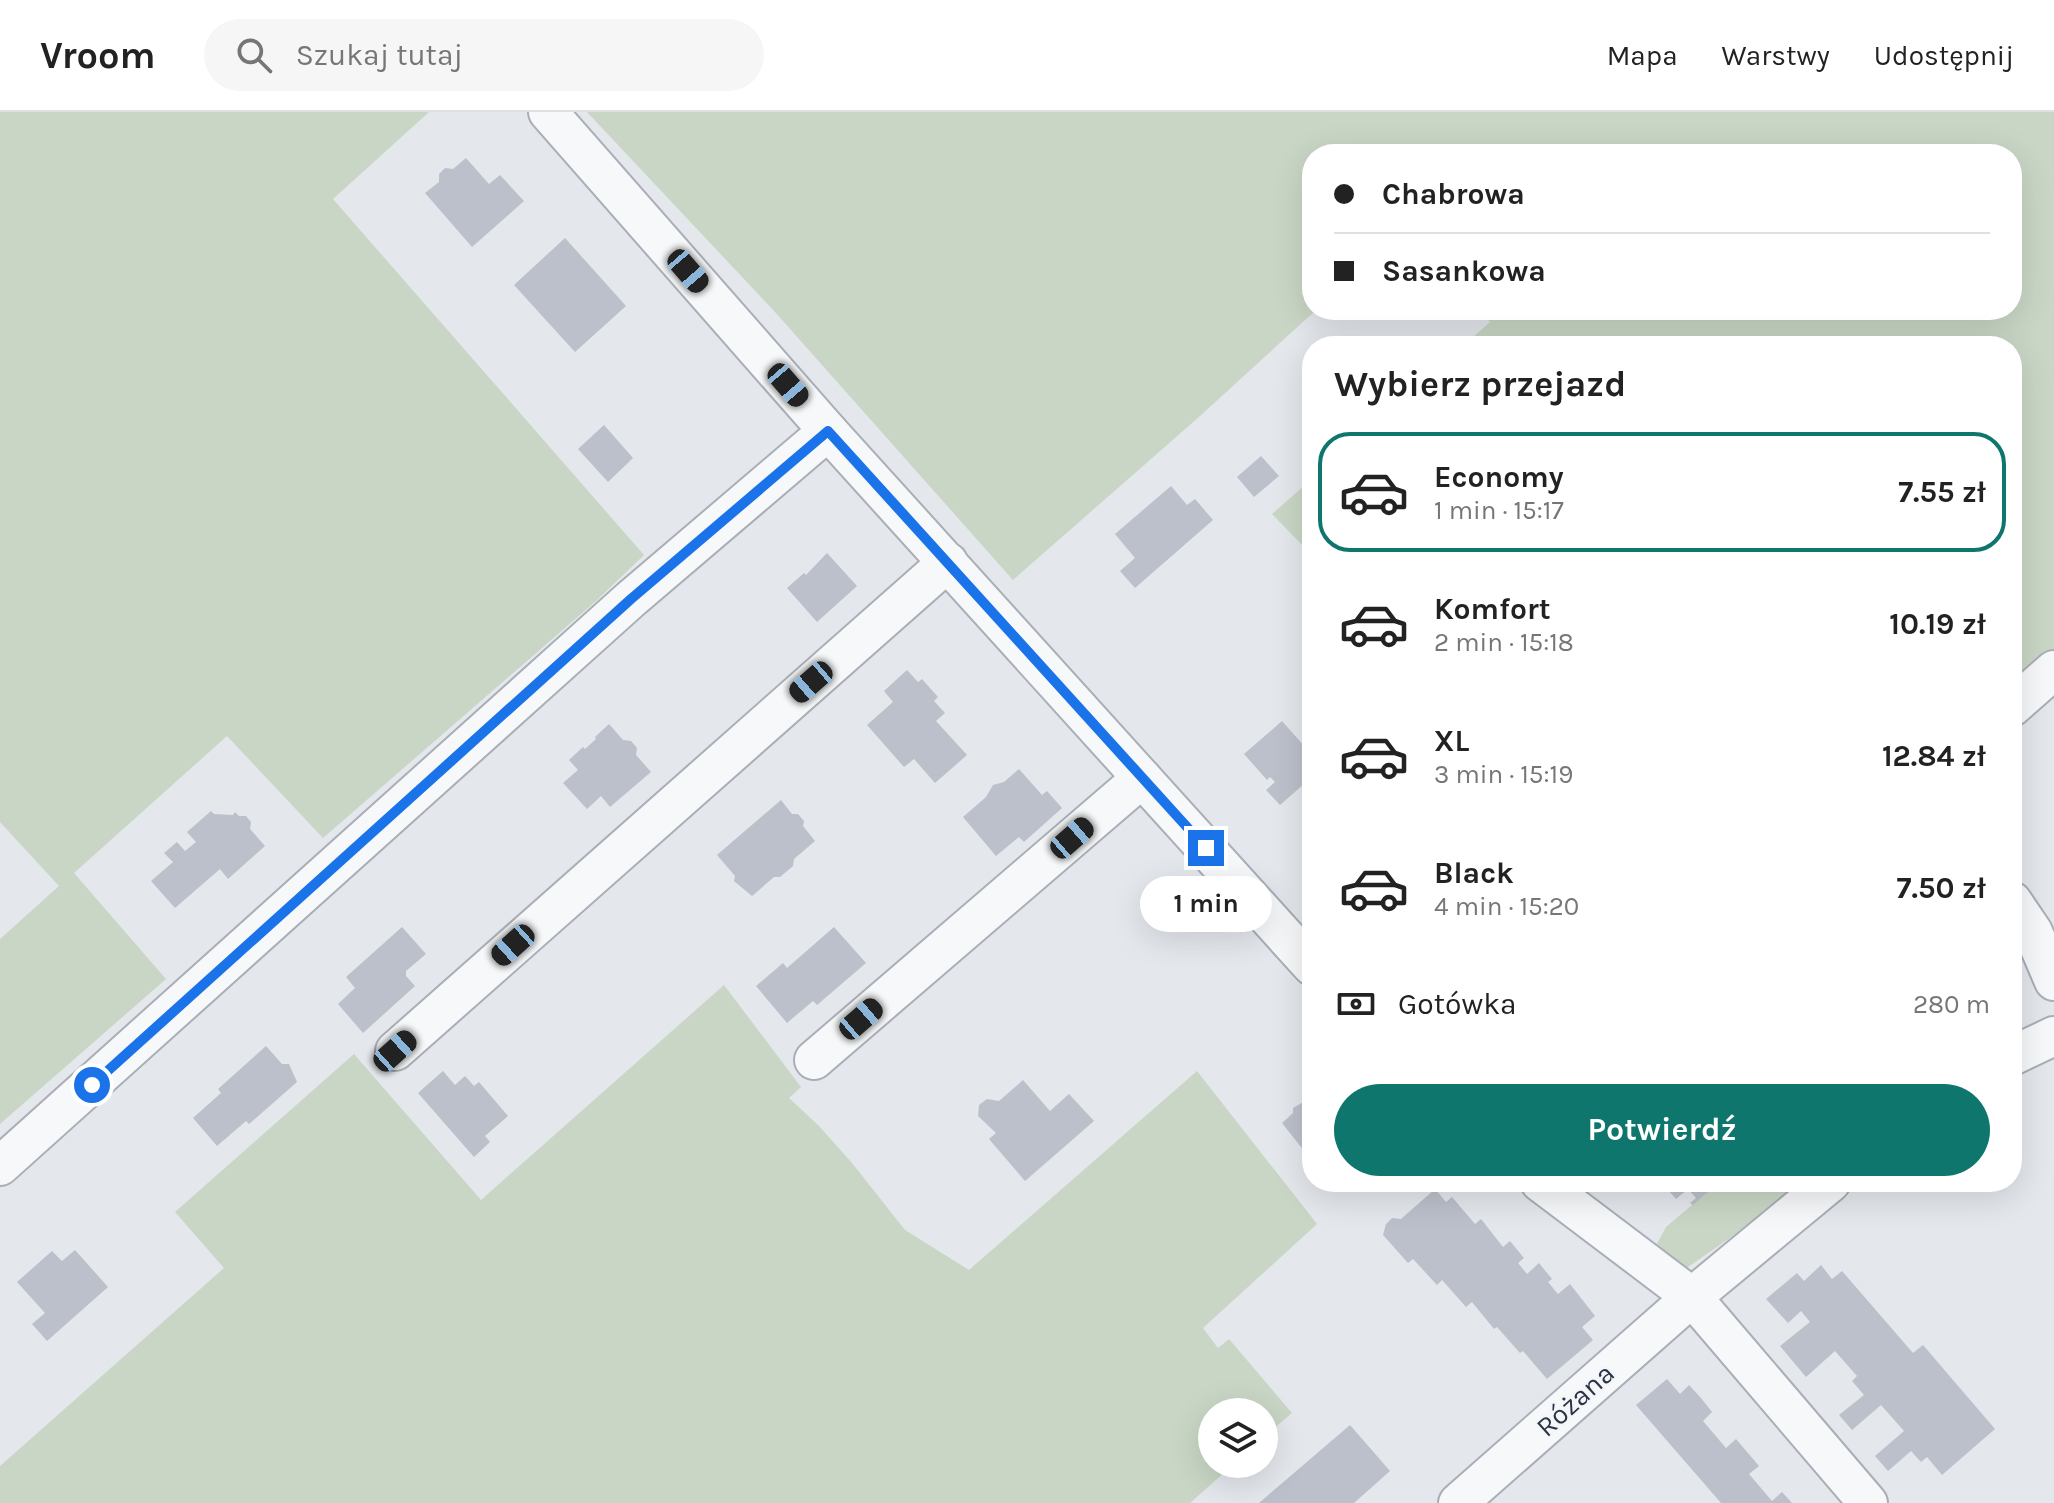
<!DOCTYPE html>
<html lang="pl">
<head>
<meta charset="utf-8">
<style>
	:root { --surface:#fff; --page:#f6f6f6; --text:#222; --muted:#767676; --line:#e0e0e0; --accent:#0f766e }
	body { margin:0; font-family:Karla,sans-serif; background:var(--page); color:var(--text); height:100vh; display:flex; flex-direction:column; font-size:30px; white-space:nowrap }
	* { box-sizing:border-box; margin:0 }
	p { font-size:26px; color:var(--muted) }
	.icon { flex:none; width:44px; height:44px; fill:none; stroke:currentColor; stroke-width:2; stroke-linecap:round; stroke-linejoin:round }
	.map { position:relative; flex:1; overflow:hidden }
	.panel { position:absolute; left:1302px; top:224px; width:720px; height:856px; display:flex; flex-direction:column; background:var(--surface); border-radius:32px; box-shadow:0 8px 32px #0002 }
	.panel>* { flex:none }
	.guide { position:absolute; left:1302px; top:32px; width:720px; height:176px; border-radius:32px; box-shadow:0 8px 32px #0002; display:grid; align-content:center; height:176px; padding:0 32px; background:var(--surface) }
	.fabs { position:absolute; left:1198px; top:1286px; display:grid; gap:16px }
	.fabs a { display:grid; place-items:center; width:80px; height:80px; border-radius:50%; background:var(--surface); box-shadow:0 8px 32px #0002; font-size:40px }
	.end { position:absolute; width:36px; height:36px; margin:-18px; border:10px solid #1a73e8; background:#fff; box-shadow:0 0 0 4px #fff }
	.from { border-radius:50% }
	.bubble { position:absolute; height:56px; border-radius:28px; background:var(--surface); box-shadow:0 8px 32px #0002; font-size:26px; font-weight:700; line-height:56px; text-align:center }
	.car { position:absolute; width:24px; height:48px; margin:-24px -12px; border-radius:10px; box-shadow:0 0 6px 2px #0007; background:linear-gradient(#222 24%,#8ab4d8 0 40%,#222 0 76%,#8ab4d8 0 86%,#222 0) }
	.guide b { display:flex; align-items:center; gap:28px; height:76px; font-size:30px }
	.guide b+b { border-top:2px solid var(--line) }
	.guide i { width:20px; height:20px; background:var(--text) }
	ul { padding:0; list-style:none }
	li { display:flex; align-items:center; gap:24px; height:120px; margin:0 16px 12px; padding:0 16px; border:4px solid transparent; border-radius:32px }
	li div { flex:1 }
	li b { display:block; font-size:30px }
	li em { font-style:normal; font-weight:700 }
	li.selected { border-color:var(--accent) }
	li>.icon { width:72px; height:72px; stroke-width:1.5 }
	h2 { padding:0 32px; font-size:36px; line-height:96px }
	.pay { display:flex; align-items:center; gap:20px; height:88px; padding:0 32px; font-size:30px }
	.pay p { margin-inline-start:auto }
	.action { display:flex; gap:16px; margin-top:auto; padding:16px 32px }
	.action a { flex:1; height:92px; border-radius:48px; background:var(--accent); color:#fff; font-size:32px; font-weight:700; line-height:92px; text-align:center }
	header { display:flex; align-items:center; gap:48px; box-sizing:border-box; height:112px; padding:0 40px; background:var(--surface); border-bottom:2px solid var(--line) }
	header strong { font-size:38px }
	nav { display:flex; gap:44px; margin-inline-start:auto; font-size:28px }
	.search { width:560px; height:72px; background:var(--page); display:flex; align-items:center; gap:20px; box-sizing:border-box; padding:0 28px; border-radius:44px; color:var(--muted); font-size:30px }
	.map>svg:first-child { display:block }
</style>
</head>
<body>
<header>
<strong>Vroom</strong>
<div class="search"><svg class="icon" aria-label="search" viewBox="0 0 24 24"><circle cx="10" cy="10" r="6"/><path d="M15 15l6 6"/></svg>Szukaj tutaj</div>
<nav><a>Mapa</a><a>Warstwy</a><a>Udostępnij</a></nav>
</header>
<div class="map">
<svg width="2054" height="1391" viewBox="0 0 2054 1391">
	<rect width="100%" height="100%" fill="#e4e7ec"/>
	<g fill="#c9d6c5">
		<polygon points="0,0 429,0 333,87 644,443 596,489 323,726 227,624 74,761 166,867 0,1012 0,827 59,774 0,710"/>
		<polygon points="587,0 2054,0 2054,539 2012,575 2012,234 1463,234 1490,210 1480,198 2012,198 2012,42 1312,42 1312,198 1316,198 1200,304 1013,468 775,200"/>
		<polygon points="1312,367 1312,443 1272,402"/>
		<polygon points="724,873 801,975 789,986 818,1013 852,1051 905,1118 969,1158 1197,959 1317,1112 1203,1216 1218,1236 1229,1227 1292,1301 1264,1325 1264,1300 1212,1300 1212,1352 1234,1352 1190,1391 0,1391 0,1354 224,1156 175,1100 354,942 481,1088"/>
		<polygon points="1719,1070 1801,1070 1734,1123 1681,1160 1654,1137 1666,1115"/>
	</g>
	<g fill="#bbc0ca">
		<polygon points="466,46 489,72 500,63 524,89 472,135 425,81 439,70 439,62 445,56 453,57"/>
		<polygon points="565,126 626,194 575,240 514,173"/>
		<polygon points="604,313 633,346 608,370 578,337"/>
		<polygon points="1261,344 1279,364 1254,385 1237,365"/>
		<polygon points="1171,374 1187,393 1195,387 1213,408 1135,476 1120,459 1135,446 1115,422"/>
		<polygon points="827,441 857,474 817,510 787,476 804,461 806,463"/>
		<polygon points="907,558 918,570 922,567 938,585 934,589 945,601 936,609 967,643 935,671 914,647 904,655 867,613 893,590 884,579"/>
		<polygon points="1282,609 1305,635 1303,637 1307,642 1309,640 1312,643 1312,665 1280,693 1266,678 1275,670 1270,665 1267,668 1244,642"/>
		<polygon points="609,612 623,628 631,629 637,636 636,643 651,660 610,695 601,684 587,697 563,671 578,658 569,648 583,635 585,637 596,627 595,625"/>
		<polygon points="1019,657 1042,683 1047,679 1062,696 1024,730 1019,725 996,744 963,705 986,685 993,673 1004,670"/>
		<polygon points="781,688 792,702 798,702 804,709 803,714 815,729 794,747 793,754 780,765 774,765 752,784 734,769 735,764 717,743"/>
		<polygon points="211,699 214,702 233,703 235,700 239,704 246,704 251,710 250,717 265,734 228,767 220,757 175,796 151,769 173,750 164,741 177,730 185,739 196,730 187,720"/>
		<polygon points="402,815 426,842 406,859 406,864 415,874 363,921 338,892 355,876 346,865"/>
		<polygon points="834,815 866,851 817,893 813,889 787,911 756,874 783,851 787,856"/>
		<polygon points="266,934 282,952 289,952 297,970 249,1012 246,1009 217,1034 193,1006 221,981 218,977"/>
		<polygon points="443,959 455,973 465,964 474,974 479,970 508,1004 485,1024 490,1030 474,1045 418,981"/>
		<polygon points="1023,968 1050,999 1069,982 1094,1009 1025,1069 989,1027 996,1021 978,1004 979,993 987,987 999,989"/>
		<polygon points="1312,985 1312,1044 1309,1045 1282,1011 1293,1001 1293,996"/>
		<polygon points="1664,1070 1719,1070 1693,1093 1690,1091 1696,1086 1688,1077 1676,1087 1662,1071"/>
		<polygon points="1435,1077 1446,1090 1452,1085 1475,1112 1481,1107 1503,1135 1510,1129 1524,1146 1518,1151 1527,1162 1539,1151 1552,1167 1548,1170 1558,1182 1570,1172 1595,1204 1582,1215 1593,1228 1547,1267 1523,1239 1520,1241 1497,1215 1494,1217 1472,1190 1466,1195 1442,1168 1437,1173 1413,1147 1408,1151 1383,1123 1386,1112 1392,1106 1401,1107"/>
		<polygon points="75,1138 108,1175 47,1229 32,1212 45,1201 17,1170 52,1139 62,1149"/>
		<polygon points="1821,1153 1832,1167 1842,1159 1913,1241 1923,1233 1995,1317 1942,1363 1927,1345 1921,1350 1911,1339 1888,1359 1875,1344 1904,1319 1881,1293 1852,1318 1839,1303 1864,1283 1852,1269 1857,1264 1835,1239 1806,1265 1780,1234 1810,1210 1801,1199 1788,1211 1766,1187 1797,1161 1804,1169"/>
		<polygon points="1667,1267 1680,1282 1689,1273 1701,1286 1712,1300 1703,1309 1726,1336 1736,1327 1759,1354 1749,1362 1772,1389 1782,1380 1792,1391 1721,1391 1636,1293"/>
		<polygon points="1350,1313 1390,1359 1354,1391 1259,1391"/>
	</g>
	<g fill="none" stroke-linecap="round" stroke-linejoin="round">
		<defs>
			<g id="minor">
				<polyline points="548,0 828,319 1312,854"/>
				<polyline points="2012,595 2054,558"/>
				<polyline points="2012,789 2033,820 2054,869"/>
				<polyline points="395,939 948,450"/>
				<polyline points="2012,944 2054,924"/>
				<polyline points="814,948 1142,666"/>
				<polyline points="0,1054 631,487 828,319"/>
				<polyline points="1540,1070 1692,1185 1868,1391"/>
				<polyline points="1458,1391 1692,1185 1831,1070"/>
			</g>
		</defs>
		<use href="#minor" stroke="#a9aeb7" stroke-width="42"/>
		<use href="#minor" stroke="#f7f8fa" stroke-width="38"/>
	</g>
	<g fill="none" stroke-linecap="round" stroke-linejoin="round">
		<polyline stroke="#1a73e8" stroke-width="10" points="92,973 631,487 828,319 1206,736"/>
	</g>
	<g text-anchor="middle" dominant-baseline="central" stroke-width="6" stroke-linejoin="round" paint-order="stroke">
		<g font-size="28" fill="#2b3445" stroke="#f4f6f9">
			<text transform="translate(1575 1288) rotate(-42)">Różana</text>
		</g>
	</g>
</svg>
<div class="fabs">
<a><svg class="icon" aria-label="layers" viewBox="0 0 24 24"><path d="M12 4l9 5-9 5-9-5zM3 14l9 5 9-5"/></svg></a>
</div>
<i class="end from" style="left:92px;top:973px"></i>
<i class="end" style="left:1206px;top:736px"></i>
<div class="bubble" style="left:1140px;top:764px;width:132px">1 min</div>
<i class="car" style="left:688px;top:159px;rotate:139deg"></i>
<i class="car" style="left:788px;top:273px;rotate:139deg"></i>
<i class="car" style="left:811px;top:570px;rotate:229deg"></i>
<i class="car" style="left:1072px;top:726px;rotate:49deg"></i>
<i class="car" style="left:513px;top:833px;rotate:228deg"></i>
<i class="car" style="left:861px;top:907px;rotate:49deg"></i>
<i class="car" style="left:395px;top:939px;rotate:48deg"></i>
<div class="guide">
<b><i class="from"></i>Chabrowa</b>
<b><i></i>Sasankowa</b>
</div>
<section class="panel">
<h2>Wybierz przejazd</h2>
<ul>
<li class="selected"><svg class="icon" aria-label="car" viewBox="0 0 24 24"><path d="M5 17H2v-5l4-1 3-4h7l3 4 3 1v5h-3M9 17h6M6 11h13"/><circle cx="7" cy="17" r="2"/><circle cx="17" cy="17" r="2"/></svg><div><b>Economy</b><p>1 min · 15:17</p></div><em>7.55 zł</em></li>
<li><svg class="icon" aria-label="car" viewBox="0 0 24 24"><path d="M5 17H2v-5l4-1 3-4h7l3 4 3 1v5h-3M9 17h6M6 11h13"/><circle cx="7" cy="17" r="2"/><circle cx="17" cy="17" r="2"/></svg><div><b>Komfort</b><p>2 min · 15:18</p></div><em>10.19 zł</em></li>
<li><svg class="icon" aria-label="car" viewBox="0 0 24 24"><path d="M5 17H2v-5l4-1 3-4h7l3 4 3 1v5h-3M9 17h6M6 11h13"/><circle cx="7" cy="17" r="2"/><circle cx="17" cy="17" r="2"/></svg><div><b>XL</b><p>3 min · 15:19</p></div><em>12.84 zł</em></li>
<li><svg class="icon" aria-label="car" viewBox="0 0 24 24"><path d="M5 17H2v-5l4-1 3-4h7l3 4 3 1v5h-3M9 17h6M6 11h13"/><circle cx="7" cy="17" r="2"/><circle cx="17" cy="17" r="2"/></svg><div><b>Black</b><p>4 min · 15:20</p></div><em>7.50 zł</em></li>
</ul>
<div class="pay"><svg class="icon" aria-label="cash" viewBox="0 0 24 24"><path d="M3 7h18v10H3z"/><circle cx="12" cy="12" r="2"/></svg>Gotówka<p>280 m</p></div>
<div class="action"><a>Potwierdź</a></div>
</section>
</div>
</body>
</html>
